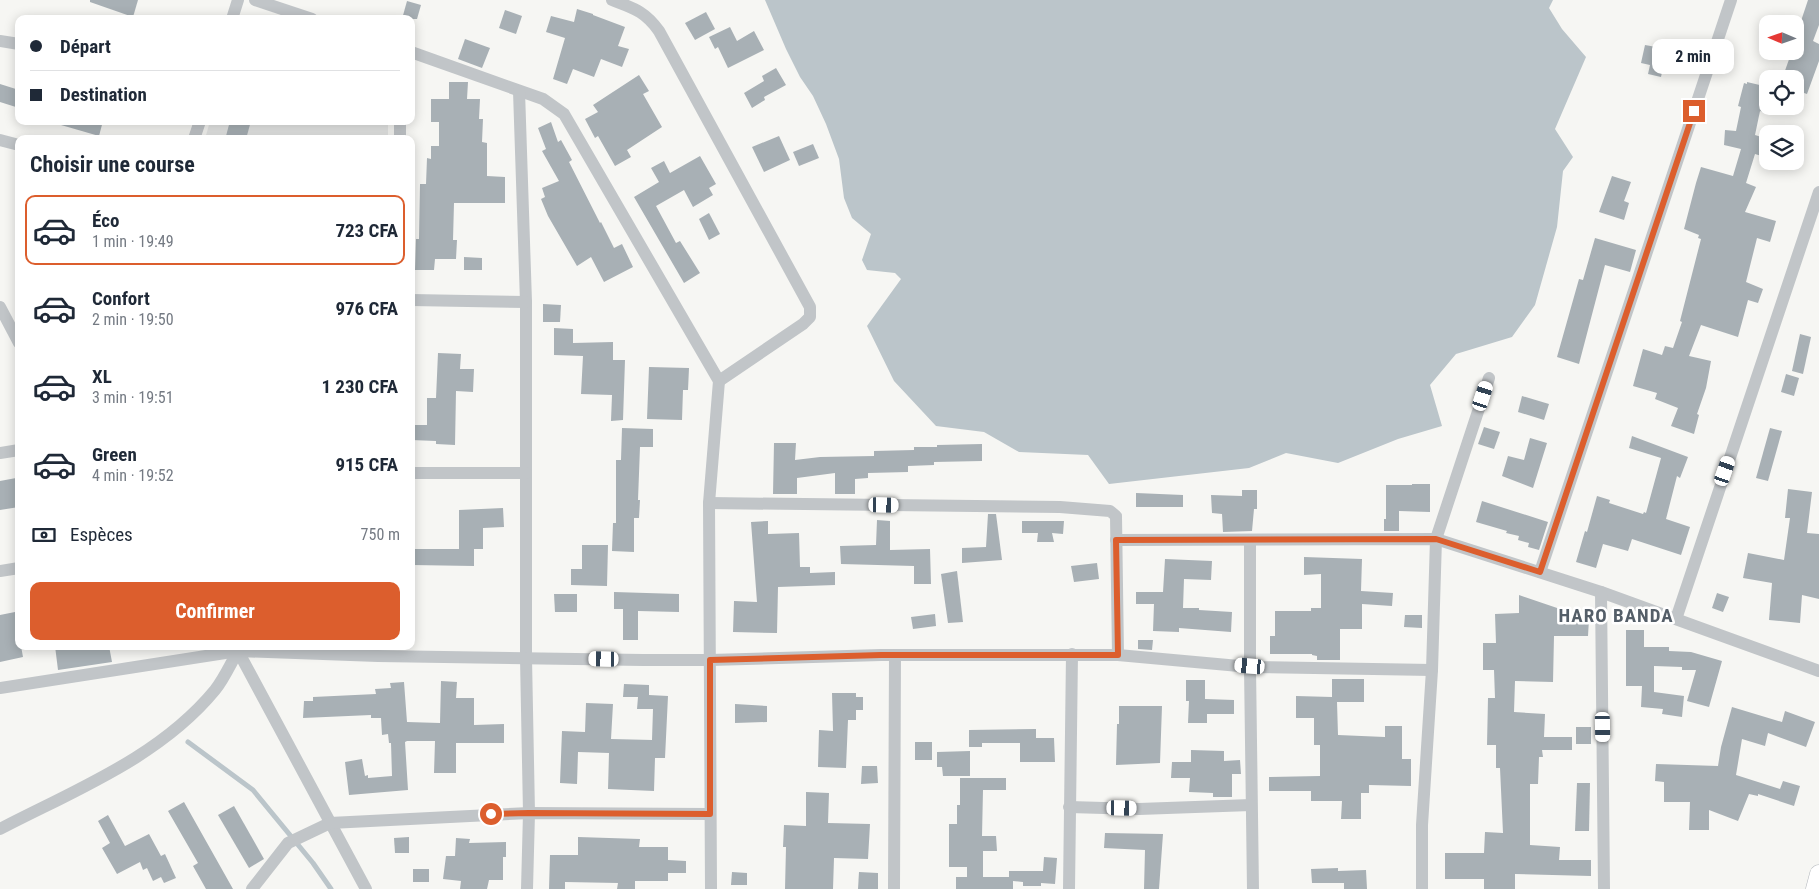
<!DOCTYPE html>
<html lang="fr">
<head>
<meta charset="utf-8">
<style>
	:root { --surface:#fff; --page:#f2f2f3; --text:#1f2937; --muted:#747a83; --line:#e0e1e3; --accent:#dc5e2d }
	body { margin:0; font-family:"Roboto Condensed",sans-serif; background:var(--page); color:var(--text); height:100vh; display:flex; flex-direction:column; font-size:19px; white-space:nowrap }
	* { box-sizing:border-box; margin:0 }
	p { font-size:16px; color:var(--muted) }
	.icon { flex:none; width:28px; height:28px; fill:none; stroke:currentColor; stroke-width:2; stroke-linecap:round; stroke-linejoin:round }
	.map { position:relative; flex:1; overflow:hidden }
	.side { position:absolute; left:15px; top:135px; width:400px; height:515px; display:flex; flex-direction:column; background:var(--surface); border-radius:10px; box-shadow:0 2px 12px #0003 }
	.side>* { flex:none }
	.banner { position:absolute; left:15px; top:15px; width:400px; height:110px; border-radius:10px; box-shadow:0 2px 12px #0003; display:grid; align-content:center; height:110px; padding:0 15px; background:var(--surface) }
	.needle { width:32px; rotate:272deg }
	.controls { position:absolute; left:1759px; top:15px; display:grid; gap:10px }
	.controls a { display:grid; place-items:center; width:45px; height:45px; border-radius:10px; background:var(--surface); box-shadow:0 2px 12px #0003; font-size:25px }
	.end { position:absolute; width:22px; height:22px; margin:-11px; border:6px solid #dc5e2d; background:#fff; box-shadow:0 0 0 2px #fff }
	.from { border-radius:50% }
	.bubble { position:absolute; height:35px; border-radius:10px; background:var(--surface); box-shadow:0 2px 12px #0003; font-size:16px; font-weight:700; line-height:35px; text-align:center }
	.car { position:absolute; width:15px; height:30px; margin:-15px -8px; border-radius:6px; box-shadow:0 0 4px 1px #0007; background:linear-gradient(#fff 24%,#345 0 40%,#fff 0 76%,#345 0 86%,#fff 0) }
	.banner b { display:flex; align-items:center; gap:18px; height:48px; font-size:19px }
	.banner b+b { border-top:1px solid var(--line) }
	.banner i { width:12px; height:12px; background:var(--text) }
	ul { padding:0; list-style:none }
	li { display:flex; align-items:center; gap:15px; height:70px; margin:0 10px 8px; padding:0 5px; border:2px solid transparent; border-radius:10px }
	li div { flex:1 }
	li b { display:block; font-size:19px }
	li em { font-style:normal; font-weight:700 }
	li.selected { border-color:var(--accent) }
	li>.icon { width:45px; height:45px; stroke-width:1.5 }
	h2 { padding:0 15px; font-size:22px; line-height:60px }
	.pay { display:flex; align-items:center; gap:12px; height:55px; padding:0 15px; font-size:19px }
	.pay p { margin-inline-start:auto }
	.primary-button { display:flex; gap:10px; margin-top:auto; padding:10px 15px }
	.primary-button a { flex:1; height:58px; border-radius:10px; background:var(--accent); color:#fff; font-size:20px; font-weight:700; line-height:58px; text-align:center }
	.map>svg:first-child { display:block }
</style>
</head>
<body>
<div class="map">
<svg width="1819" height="889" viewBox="0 0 1819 889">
	<rect width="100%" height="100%" fill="#f6f6f3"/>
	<polygon fill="#e4e5e4" points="210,121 388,121 388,139 205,139"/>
	<polygon fill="#bbc5ca" points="765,0 1553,0 1549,8 1562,29 1586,57 1555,129 1573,157 1563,171 1557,227 1535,305 1512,337 1456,354 1430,385 1442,426 1398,439 1338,463 1286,453 1249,468 1109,484 1088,455 1019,452 984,432 936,426 894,381 867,326 901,279 895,273 867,270 862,260 871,234 852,218 844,198 839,159 826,124 813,96 800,77 786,49"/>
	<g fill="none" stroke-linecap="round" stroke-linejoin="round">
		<polyline stroke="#bbc5ca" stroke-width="5" points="188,742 253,790 313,863 331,889"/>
	</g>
	<g fill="#a8b0b5">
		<polygon points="90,0 138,0 133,17 90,2"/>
		<polygon points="1808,0 1819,0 1819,25 1813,41 1819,44 1819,61 1807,94 1795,90 1795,79 1782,79 1792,51 1795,51 1795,39"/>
		<polygon points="407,1 421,5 417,19 402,19"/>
		<polygon points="577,9 593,14 593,15 625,27 618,46 629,49 622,67 601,59 594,77 573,69 567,84 553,79 565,38 546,32 551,16 574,22"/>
		<polygon points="505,10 522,16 516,34 499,28"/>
		<polygon points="706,12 715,29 695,40 685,23"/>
		<polygon points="730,27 737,41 754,31 764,50 728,68 718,47 715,49 709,37"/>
		<polygon points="465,39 490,48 482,68 458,59"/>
		<polygon points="1645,45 1667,49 1661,77 1648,74 1650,65 1641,63"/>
		<polygon points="776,68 786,85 764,97 765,100 752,108 744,93 764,81 762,76"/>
		<polygon points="639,75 649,91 643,94 662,127 627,150 631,157 615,166 598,136 595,138 585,119 598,112 593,105"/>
		<polygon points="449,82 468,82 467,99 480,99 479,119 483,119 482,142 487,143 487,176 505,177 505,203 454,203 453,240 457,240 456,259 435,259 434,270 415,270 416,239 419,239 420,184 426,184 427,158 431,159 431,146 439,146 439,122 431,122 431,99 449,99"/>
		<polygon points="1747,82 1768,87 1763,112 1760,111 1755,135 1768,139 1768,158 1755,154 1746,183 1756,187 1745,212 1776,221 1770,242 1757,238 1746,282 1763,289 1758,303 1748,300 1738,337 1701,325 1689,356 1711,361 1706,388 1697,414 1699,415 1694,434 1671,426 1678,408 1655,399 1657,393 1633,386 1643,349 1662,355 1665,346 1673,348 1682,322 1680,321 1701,239 1698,238 1699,235 1684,229 1696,183 1701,167 1733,176 1741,149 1724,145 1725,130 1736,131 1741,107 1738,106 1744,83 1747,84"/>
		<polygon points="0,84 19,90 19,108 0,102"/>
		<polygon points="61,121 103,121 99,136 61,125"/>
		<polygon points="230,121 251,121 246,139 234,139 226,136"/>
		<polygon points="551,122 558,142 561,140 572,160 569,162 600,223 601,222 614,248 622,244 633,267 604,282 591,257 577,266 548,216 541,199 545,197 542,188 559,181 542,151 546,149 538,128"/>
		<polygon points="779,136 790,160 764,172 752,147"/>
		<polygon points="813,144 819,158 799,166 793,152"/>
		<polygon points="700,156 716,184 709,188 713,195 693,207 684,190 656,206 676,243 680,241 700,273 684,283 634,197 659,182 651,168 664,161 670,173"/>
		<polygon points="1612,176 1631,182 1624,201 1629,203 1624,220 1599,212"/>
		<polygon points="709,213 720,234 709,240 699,219"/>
		<polygon points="1595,238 1636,250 1630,272 1605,265 1579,364 1557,357 1579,279 1583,280"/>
		<polygon points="464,257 482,258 482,270 464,270"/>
		<polygon points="543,304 561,305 560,322 543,322"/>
		<polygon points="554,328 573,329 573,343 613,342 613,360 625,360 623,420 611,421 612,395 581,394 583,356 554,355"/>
		<polygon points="1800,334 1811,337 1803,374 1792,371"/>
		<polygon points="438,353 461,354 460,369 474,369 473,392 456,391 455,445 436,444 436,441 411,440 411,425 427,425 427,398 436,398"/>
		<polygon points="649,367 689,368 688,390 683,390 682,420 647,419"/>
		<polygon points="1786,374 1799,378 1794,396 1781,392"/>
		<polygon points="1522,396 1549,404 1544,420 1518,412"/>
		<polygon points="1484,427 1500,432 1494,449 1478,444"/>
		<polygon points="622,428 653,429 653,447 640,447 638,500 640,500 639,518 634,518 634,552 612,551 613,523 616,523 616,460 621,460"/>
		<polygon points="1770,428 1782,431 1768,481 1756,478"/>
		<polygon points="1632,436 1688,457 1680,478 1677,476 1666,519 1690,527 1681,555 1632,539 1628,551 1603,544 1596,568 1576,562 1585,531 1587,532 1597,496 1610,500 1609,503 1643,514 1644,512 1646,513 1661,458 1629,448"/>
		<polygon points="1530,438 1547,443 1533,488 1502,476 1508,456 1524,460"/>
		<polygon points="774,443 796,443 795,460 820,457 874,456 874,451 914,450 914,447 937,447 937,445 982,444 982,461 934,462 934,465 908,466 908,472 868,473 868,478 855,479 855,494 835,494 835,473 797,478 797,494 773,494"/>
		<polygon points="16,478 19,494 19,507 0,510 0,481"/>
		<polygon points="1412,484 1430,484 1430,512 1399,511 1399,531 1384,531 1384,519 1386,519 1386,485 1412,485"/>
		<polygon points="1788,489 1812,492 1807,533 1819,534 1819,599 1802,595 1800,623 1769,620 1772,583 1743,578 1748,553 1784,560 1790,518 1785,518"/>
		<polygon points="1242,490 1257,490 1257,509 1254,509 1252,531 1223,532 1222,514 1212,513 1211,495 1242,496"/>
		<polygon points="1136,493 1183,495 1183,507 1136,507"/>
		<polygon points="1482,501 1548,522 1539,550 1528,547 1529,543 1518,540 1519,536 1506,533 1507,531 1476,522"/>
		<polygon points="503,508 504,527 483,528 483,549 474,549 474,566 412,565 413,549 459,549 459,510"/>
		<polygon points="988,514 996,514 1002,560 962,563 962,548 986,547"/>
		<polygon points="877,520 890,521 890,550 930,549 931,584 914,584 914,566 841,564 840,546 876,545"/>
		<polygon points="768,521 768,534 799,533 800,567 810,567 810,573 835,572 835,585 778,587 777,633 733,632 734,601 757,602 751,522"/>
		<polygon points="1022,521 1064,521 1063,534 1052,533 1054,542 1037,542 1038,533 1022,533"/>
		<polygon points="582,545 608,545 607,586 571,585 571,569 582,569"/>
		<polygon points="1304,557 1362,559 1361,591 1393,593 1392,606 1362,604 1362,629 1340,629 1340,660 1317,660 1317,656 1312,655 1312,654 1270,654 1270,636 1275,636 1275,611 1311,611 1311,608 1321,608 1321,574 1304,575"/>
		<polygon points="1165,559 1212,561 1211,580 1184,579 1183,608 1199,608 1199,610 1232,612 1231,632 1179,628 1179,632 1153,631 1154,604 1136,604 1136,592 1163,592"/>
		<polygon points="1097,563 1099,579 1074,582 1071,566"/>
		<polygon points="957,571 963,622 948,623 941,574"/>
		<polygon points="614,592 679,594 679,612 638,611 638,640 623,640 623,609 614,609"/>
		<polygon points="1717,593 1729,597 1723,612 1712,608"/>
		<polygon points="554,594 577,594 577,612 555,612"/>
		<polygon points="1519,595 1563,610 1562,618 1589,619 1588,636 1554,636 1553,682 1515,681 1514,712 1545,714 1544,737 1572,737 1572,750 1542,750 1543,757 1539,757 1538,784 1530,784 1530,845 1560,847 1559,860 1591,860 1591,876 1515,874 1515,889 1484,889 1484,879 1445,879 1445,853 1484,853 1485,832 1503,833 1500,768 1496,768 1496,745 1487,745 1488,698 1495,698 1494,670 1483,670 1483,643 1496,643 1495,614 1519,613"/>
		<polygon points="15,612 19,633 19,646 21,646 23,657 0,662 0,615"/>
		<polygon points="935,614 936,626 913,629 911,617"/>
		<polygon points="1405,615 1422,615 1422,628 1404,627"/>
		<polygon points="1626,630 1644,630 1644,647 1669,647 1669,651 1691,652 1722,661 1709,707 1687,701 1696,670 1682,670 1682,667 1654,666 1654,692 1684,696 1682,717 1662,714 1663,709 1641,707 1642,686 1626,686"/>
		<polygon points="1138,640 1153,640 1152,650 1138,649"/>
		<polygon points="55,646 109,646 112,662 58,670"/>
		<polygon points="1332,679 1364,679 1364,702 1337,702 1338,735 1385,737 1385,726 1402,726 1402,759 1411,759 1411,786 1369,785 1369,793 1361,793 1361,819 1341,819 1342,801 1311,801 1311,791 1269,791 1269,777 1320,776 1320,745 1314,745 1314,718 1296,718 1296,696 1332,697"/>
		<polygon points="1186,680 1205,680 1205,699 1234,700 1234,714 1207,714 1207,723 1188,723 1189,701 1186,701"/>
		<polygon points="441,681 457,682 456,698 474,698 474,725 504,724 504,743 456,743 456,773 434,773 435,741 407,741 405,742 408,790 349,795 345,762 362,759 365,776 368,775 368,778 392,776 391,743 389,743 388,734 382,735 381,718 371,718 371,715 303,718 304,701 313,701 313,697 376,694 375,689 391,688 390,683 404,682 407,722 440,723"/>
		<polygon points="624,684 649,685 649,695 668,696 665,758 655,758 654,791 608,789 609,753 578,752 577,784 560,783 562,731 585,732 586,703 613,704 611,739 652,740 653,709 637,709 638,697 623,697"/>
		<polygon points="832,693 856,693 856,697 863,697 863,710 856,710 856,720 848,720 846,768 818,767 819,730 833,731"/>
		<polygon points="735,704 767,706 767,722 735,723"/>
		<polygon points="1119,706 1162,706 1160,763 1116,765 1117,724 1119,724"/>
		<polygon points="1732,707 1782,722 1785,711 1815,722 1806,747 1768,733 1765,746 1742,739 1736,775 1780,789 1783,781 1800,786 1794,806 1758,794 1758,796 1749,794 1738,821 1709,810 1709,830 1689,830 1690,802 1664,802 1664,782 1655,781 1656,764 1718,766 1721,747"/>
		<rect x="1576" y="727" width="15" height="17"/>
		<polygon points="1036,729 1036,738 1054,738 1055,762 1020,762 1020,743 982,743 982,747 969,747 969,730"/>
		<rect x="915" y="742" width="17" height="18"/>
		<polygon points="1191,750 1224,751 1224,761 1240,760 1241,774 1232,774 1232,797 1213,797 1213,793 1189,792 1190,778 1171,778 1172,762 1191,762"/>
		<polygon points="970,751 970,776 943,776 942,767 937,767 937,752"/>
		<polygon points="862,766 877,766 878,783 861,784"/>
		<polygon points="960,778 1006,778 1006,790 983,790 982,836 996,836 997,851 983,851 983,877 1009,877 1009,871 1043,871 1044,857 1057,858 1055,884 1041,883 1041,886 1023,886 1023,882 1013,881 1013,889 956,889 956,877 967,877 967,867 949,867 949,824 957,824 957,805 960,805"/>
		<polygon points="1577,783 1590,783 1589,831 1575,831"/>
		<polygon points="806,792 829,793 828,823 870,824 868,859 834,858 833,889 785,889 786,847 783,847 784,825 806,826"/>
		<polygon points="184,802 233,889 206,889 193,866 198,863 168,811"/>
		<polygon points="234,806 264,859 249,868 218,815"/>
		<polygon points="108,815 125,846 149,834 161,856 165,854 176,878 164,883 161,877 153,881 147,868 143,870 140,862 117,874 102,848 110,843 98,821"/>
		<polygon points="1105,833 1163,834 1159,889 1144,889 1145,850 1104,848"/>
		<polygon points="409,837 409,853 395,853 394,838"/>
		<polygon points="578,837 640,839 639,847 668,847 668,860 686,861 686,873 668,873 668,881 635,881 635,889 617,889 618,883 565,882 565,889 549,889 550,855 578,855"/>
		<polygon points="456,838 470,839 469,843 506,842 506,857 503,857 503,880 489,880 487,889 460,889 461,881 443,879 446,856 455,856"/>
		<polygon points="1338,868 1338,871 1366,870 1367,889 1344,889 1344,883 1312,883 1311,869"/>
		<rect x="413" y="869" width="16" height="13"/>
		<polygon points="732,872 747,873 747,885 731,885"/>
		<polygon points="859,872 878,873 878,889 858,889"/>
	</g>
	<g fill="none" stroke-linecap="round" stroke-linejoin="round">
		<defs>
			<polyline id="secondary" points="1815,889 1819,874"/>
		</defs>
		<use href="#secondary" stroke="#b4b8bd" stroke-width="19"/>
		<g stroke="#c1c5c8" stroke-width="12">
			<polyline points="255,0 312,19"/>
			<path d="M612,0C633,8 645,11 659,31L810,307V317L803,324L719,381"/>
			<polyline points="232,19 238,0"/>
			<polyline points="0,41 19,44"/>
			<polyline points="411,52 543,99 564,114 719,381 709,503 711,889"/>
			<polyline points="519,91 526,302 526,658 529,813 527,889"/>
			<polyline points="194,139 200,121"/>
			<polyline points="400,139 400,121"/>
			<polyline points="0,140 19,145"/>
			<polyline points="411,300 526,302"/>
			<polyline points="0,307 19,343"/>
			<polyline points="0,453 19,450"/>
			<polyline points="411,473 526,473"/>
			<polyline points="709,503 1060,507 1110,511 1116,516 1118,655"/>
			<polyline points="1116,540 1436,539 1601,592 1819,671"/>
			<polyline points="1250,540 1250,667 1253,889"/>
			<polyline points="0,571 19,568"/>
			<polyline points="1540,572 1731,0"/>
			<polyline points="1601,592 1604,889"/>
			<polyline points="1676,619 1819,192"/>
			<polyline points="234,646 238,651 366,889"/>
			<polyline points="0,688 238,651 378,656 643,660 710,660 881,655 1118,655 1250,667 1432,670"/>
			<polyline points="1069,807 1139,809 1251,805"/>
			<path d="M0,829C75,790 160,757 215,690C224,679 231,663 238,651"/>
			<polyline points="252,889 288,843 330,823 529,813 710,814"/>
			<polyline points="894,889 895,655"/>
			<polyline points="1069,889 1072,654"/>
			<polyline points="1422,889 1422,825 1432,670 1436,539 1489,378"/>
		</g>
		<use href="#secondary" stroke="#fff" stroke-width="18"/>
	</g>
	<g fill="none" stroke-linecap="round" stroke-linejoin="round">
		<polyline stroke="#dc5e2d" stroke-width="6" points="491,814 529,813 710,814 710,660 881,655 1118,655 1116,540 1436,539 1540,572 1694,111"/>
	</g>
	<g text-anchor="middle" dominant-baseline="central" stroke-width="5" stroke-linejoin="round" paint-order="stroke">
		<g font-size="19" font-weight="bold" letter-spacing="1" fill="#545e68" stroke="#fff">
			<text x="1616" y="615">HARO BANDA</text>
		</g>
	</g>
</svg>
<div class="controls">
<a><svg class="needle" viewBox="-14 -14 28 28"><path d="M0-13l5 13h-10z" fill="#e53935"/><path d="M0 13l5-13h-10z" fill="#747a83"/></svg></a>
<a><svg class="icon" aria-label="locate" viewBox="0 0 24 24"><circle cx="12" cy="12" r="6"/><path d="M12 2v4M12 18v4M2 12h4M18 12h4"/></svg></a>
<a><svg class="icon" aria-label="layers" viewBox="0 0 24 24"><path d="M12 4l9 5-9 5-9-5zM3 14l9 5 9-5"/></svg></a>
</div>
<i class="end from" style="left:491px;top:814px"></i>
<i class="end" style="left:1694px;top:111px"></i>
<div class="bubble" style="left:1652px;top:39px;width:82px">2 min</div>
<i class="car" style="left:1483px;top:396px;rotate:18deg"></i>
<i class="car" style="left:1725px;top:471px;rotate:19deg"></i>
<i class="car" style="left:884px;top:505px;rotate:91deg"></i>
<i class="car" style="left:604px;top:659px;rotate:271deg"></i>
<i class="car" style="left:1250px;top:666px;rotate:275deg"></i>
<i class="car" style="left:1603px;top:727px;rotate:179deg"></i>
<i class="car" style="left:1122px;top:808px;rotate:91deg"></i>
<div class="banner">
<b><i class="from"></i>Départ</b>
<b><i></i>Destination</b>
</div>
<section class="side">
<h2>Choisir une course</h2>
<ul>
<li class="selected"><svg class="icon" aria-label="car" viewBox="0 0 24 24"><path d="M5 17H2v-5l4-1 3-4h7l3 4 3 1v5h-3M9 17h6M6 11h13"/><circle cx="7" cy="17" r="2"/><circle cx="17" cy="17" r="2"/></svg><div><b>Éco</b><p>1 min · 19:49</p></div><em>723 CFA</em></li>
<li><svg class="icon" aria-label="car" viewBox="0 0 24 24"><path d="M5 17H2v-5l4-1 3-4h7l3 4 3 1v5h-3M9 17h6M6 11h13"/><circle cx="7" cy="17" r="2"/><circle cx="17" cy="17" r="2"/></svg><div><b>Confort</b><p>2 min · 19:50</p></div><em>976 CFA</em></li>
<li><svg class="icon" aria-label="car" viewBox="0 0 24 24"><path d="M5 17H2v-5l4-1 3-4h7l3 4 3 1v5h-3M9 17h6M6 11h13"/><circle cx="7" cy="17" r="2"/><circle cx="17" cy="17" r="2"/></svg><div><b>XL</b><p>3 min · 19:51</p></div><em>1 230 CFA</em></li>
<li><svg class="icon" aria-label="car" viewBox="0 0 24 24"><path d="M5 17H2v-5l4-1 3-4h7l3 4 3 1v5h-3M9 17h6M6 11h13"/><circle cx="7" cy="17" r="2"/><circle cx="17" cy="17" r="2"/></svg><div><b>Green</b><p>4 min · 19:52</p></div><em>915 CFA</em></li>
</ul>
<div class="pay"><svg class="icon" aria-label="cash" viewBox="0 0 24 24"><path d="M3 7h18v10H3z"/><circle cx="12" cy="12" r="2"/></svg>Espèces<p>750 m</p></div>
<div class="primary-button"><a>Confirmer</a></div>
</section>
</div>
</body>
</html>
